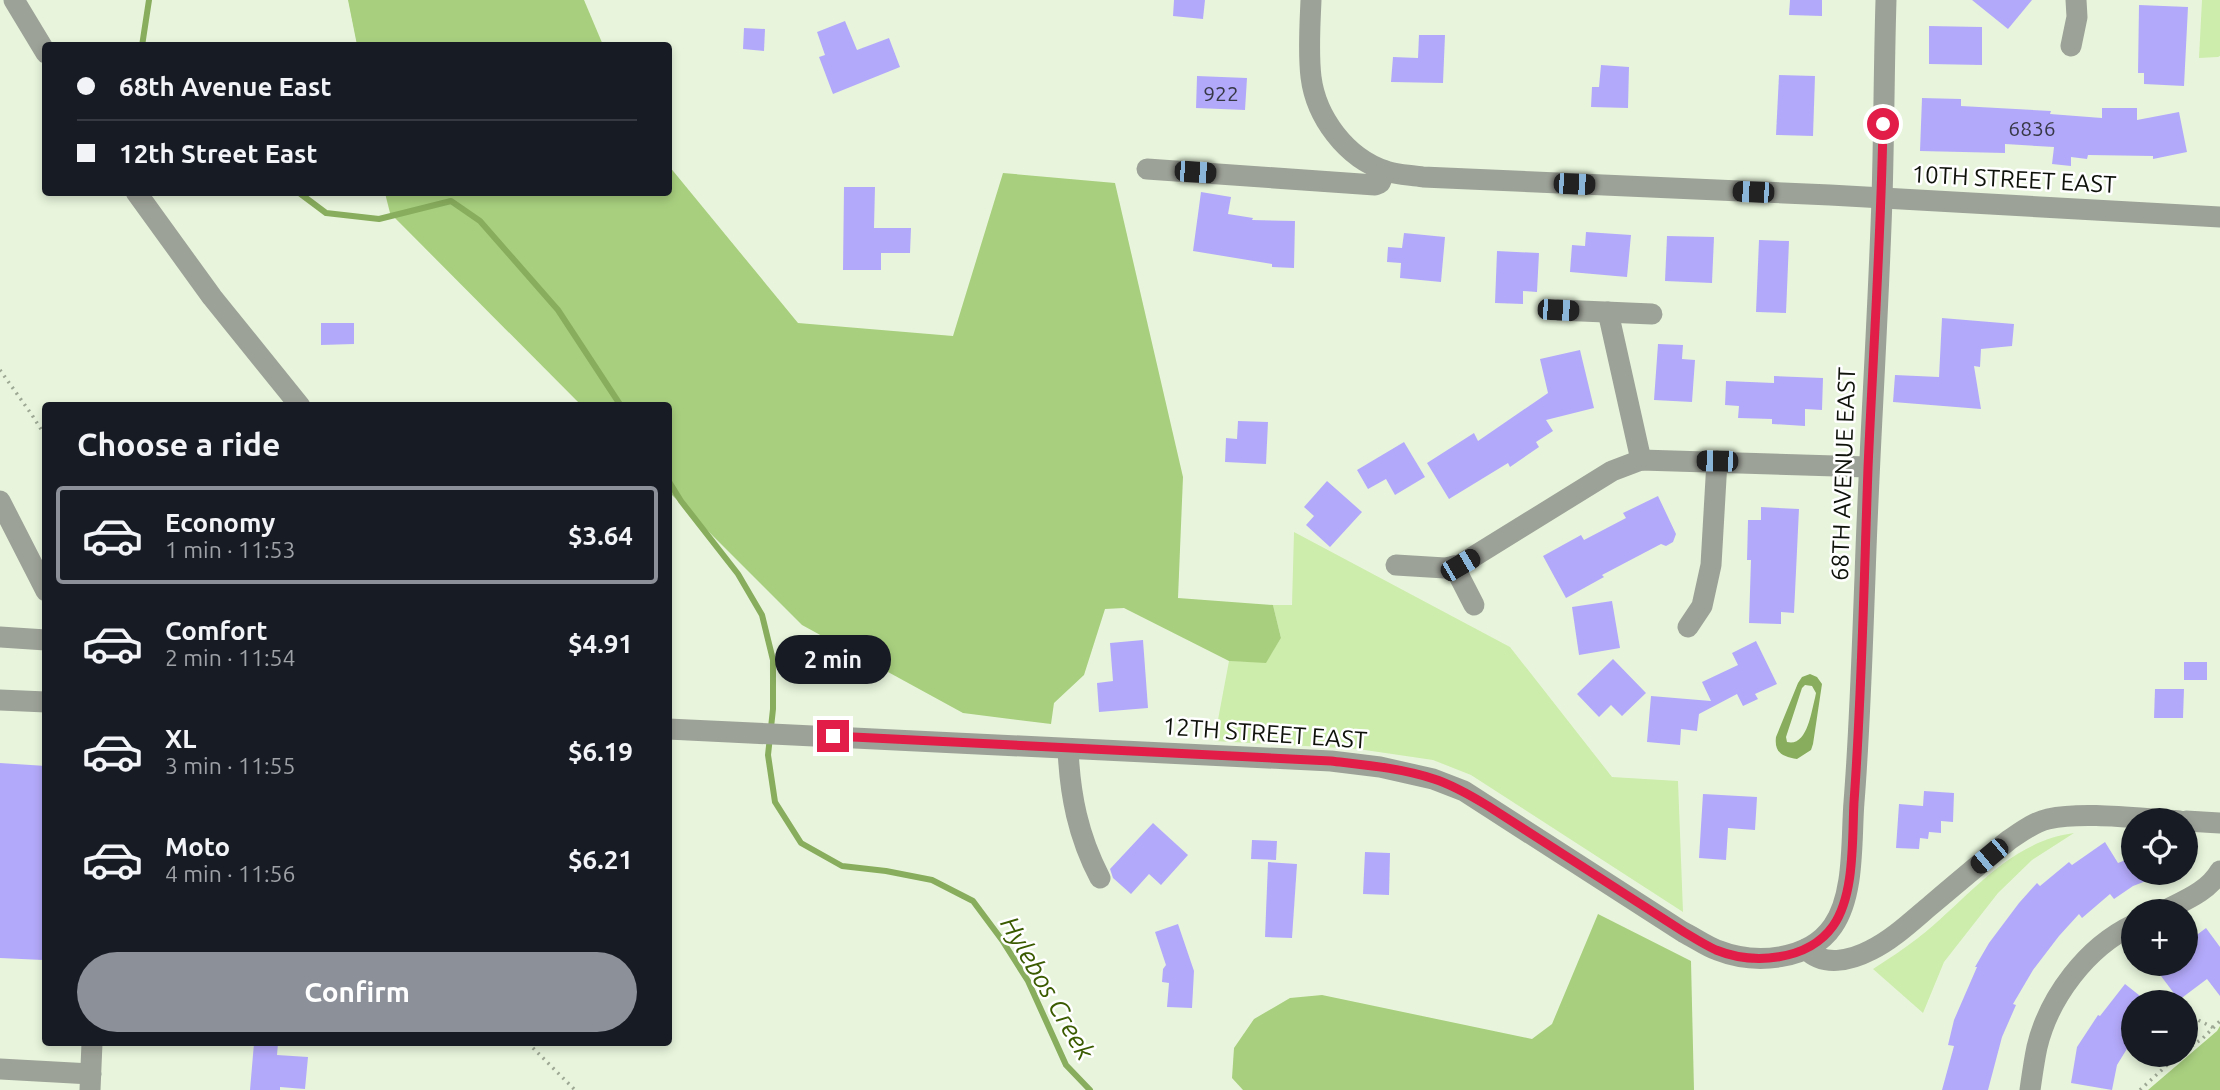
<!DOCTYPE html>
<html lang="en">
<head>
<meta charset="utf-8">
<style>
	:root { --surface:#171b24; --page:#242831; --text:#f1f3f6; --muted:#9ea1a6; --line:#363941; --accent:#8c9099 }
	body { margin:0; font-family:Ubuntu,sans-serif; background:var(--page); color:var(--text); height:100vh; display:flex; flex-direction:column; font-size:26px; white-space:nowrap }
	* { box-sizing:border-box; margin:0 }
	p { font-size:23px; color:var(--muted) }
	.icon { flex:none; width:38px; height:38px; fill:none; stroke:currentColor; stroke-width:2; stroke-linecap:round; stroke-linejoin:round }
	.map { position:relative; flex:1; overflow:hidden }
	.details { position:absolute; left:42px; top:402px; width:630px; height:644px; display:flex; flex-direction:column; background:var(--surface); border-radius:7px; box-shadow:0 4px 10px #0003 }
	.details>* { flex:none }
	.hud { position:absolute; left:42px; top:42px; width:630px; height:154px; border-radius:7px; box-shadow:0 4px 10px #0003; display:grid; align-content:center; height:154px; padding:0 35px; background:var(--surface) }
	.tools { position:absolute; left:2121px; top:808px; display:grid; gap:14px }
	.tools a { display:grid; place-items:center; width:77px; height:77px; border-radius:50%; background:var(--surface); box-shadow:0 4px 10px #0003; font-size:35px }
	.end { position:absolute; width:32px; height:32px; margin:-16px; border:9px solid #e11d48; background:#fff; box-shadow:0 0 0 4px #fff }
	.from { border-radius:50% }
	.bubble { position:absolute; height:49px; border-radius:24px; background:var(--surface); box-shadow:0 4px 10px #0003; font-size:23px; font-weight:700; line-height:49px; text-align:center }
	.car { position:absolute; width:21px; height:42px; margin:-21px -10px; border-radius:9px; box-shadow:0 0 5px 2px #0007; background:linear-gradient(#222 24%,#8ab4d8 0 40%,#222 0 76%,#8ab4d8 0 86%,#222 0) }
	.hud b { display:flex; align-items:center; gap:24px; height:66px; font-size:26px }
	.hud b+b { border-top:2px solid var(--line) }
	.hud i { width:18px; height:18px; background:var(--text) }
	ul { padding:0; list-style:none }
	li { display:flex; align-items:center; gap:21px; height:98px; margin:0 14px 10px; padding:0 21px; border:4px solid transparent; border-radius:7px }
	li div { flex:1 }
	li b { display:block; font-size:26px }
	li em { font-style:normal; font-weight:700 }
	li.current { border-color:var(--accent) }
	li>.icon { width:63px; height:63px; stroke-width:1.5 }
	h2 { padding:0 35px; font-size:32px; line-height:84px }
	.button { display:flex; gap:14px; margin-top:auto; padding:14px 35px }
	.button a { flex:1; height:80px; border-radius:42px; background:var(--accent); color:#fff; font-size:28px; font-weight:700; line-height:80px; text-align:center }
	.map>svg:first-child { display:block }
</style>
</head>
<body>
<div class="map">
<svg width="2220" height="1090" viewBox="0 0 2220 1090">
	<rect width="100%" height="100%" fill="#e8f5dc"/>
	<g fill="#cdedac">
		<polygon points="2202,0 2220,0 2220,56 2218,57 2199,58"/>
		<polygon points="1294,532 1510,647 1612,777 1678,781 1683,912 1471,775 1433,760 1358,749 1214,741 1229,661 1266,662 1281,638 1273,605 1292,605"/>
		<path d="M2074,833L2032,860L1998,893L1944,962L1923,1013L1873,969C1888,959 1904,949 1918,938C1968,899 2007,842 2074,833Z"/>
	</g>
	<g fill="#a8cf7e">
		<polygon points="348,0 584,0 603,45 357,45"/>
		<polygon points="669,166 798,323 953,336 1003,173 1115,183 1183,477 1178,598 1273,605 1281,638 1266,663 1229,661 1124,608 1105,609 1084,675 1054,703 1051,724 963,713 802,625 669,492 668,406 582,406 390,213 385,193 668,192"/>
		<polygon points="1598,914 1691,961 1694,1090 1243,1090 1232,1078 1234,1048 1254,1019 1290,998 1322,995 1532,1039 1552,1024"/>
		<polygon points="2220,1026 2220,1090 2148,1090 2217,1031"/>
	</g>
	<path fill="#88ad5d" fill-rule="evenodd" d="M1810,674L1817,677L1822,684L1813,744L1811,750L1797,759C1783,757 1774,753 1776,737L1798,683L1802,677ZM1805,685L1812,686L1816,693L1815,698C1811,713 1807,747 1787,742L1786,737L1802,688Z"/>
	<g fill="none" stroke-linecap="round" stroke-linejoin="round">
		<g stroke="#88ad5d" stroke-width="6">
			<polyline points="142,46 149,0"/>
			<polyline points="298,192 326,213 379,219 451,201 480,221 558,310 621,406"/>
			<polyline points="668,480 681,501 738,574 762,615 773,660 773,709 768,755 775,802 801,843 842,866 886,871 932,880 973,901 1002,940 1028,981 1066,1065 1090,1090"/>
		</g>
	</g>
	<g fill="#b3a9fa">
		<polygon points="1174,0 1205,0 1203,19 1173,16"/>
		<polygon points="1790,0 1822,0 1822,16 1789,15"/>
		<polygon points="1972,0 2032,0 2008,29"/>
		<polygon points="2139,5 2188,7 2184,86 2144,84 2144,73 2138,73"/>
		<polygon points="845,21 857,50 889,38 900,67 833,94 819,57 825,55 817,32"/>
		<polygon points="1929,26 1982,27 1982,65 1929,64"/>
		<polygon points="744,28 765,29 764,51 743,49"/>
		<polygon points="1419,35 1445,35 1443,83 1391,82 1393,57 1418,58"/>
		<polygon points="1601,65 1629,67 1628,108 1591,107 1592,87 1599,87"/>
		<polygon points="1779,75 1815,76 1813,136 1776,135"/>
		<polygon points="1197,76 1247,78 1245,110 1196,108"/>
		<polygon points="1922,98 1961,99 1961,106 2051,111 2050,114 2102,118 2102,108 2137,108 2137,120 2179,112 2187,152 2153,159 2153,156 2088,155 2087,159 2071,157 2071,166 2052,164 2054,147 2005,144 2005,153 1920,151"/>
		<polygon points="844,187 875,187 874,228 911,228 910,253 881,253 881,270 843,270"/>
		<polygon points="1201,192 1231,197 1228,214 1253,218 1252,220 1295,221 1294,268 1272,267 1272,264 1193,251"/>
		<polygon points="1586,232 1631,235 1627,277 1570,272 1572,245 1585,246"/>
		<polygon points="1404,233 1445,237 1441,282 1400,278 1401,263 1387,262 1388,247 1402,248"/>
		<polygon points="1667,236 1714,237 1712,283 1665,281"/>
		<polygon points="1759,240 1789,241 1786,313 1756,312"/>
		<polygon points="1497,251 1539,253 1537,292 1523,291 1523,304 1495,303"/>
		<polygon points="1942,318 2014,324 2012,346 1981,349 1980,367 1974,366 1981,409 1893,402 1895,375 1939,377"/>
		<polygon points="321,323 354,323 354,344 321,345"/>
		<polygon points="1658,344 1683,345 1682,359 1695,360 1692,402 1654,400"/>
		<polygon points="1580,350 1594,408 1546,420 1553,431 1536,442 1539,447 1510,467 1508,463 1449,499 1427,463 1474,433 1478,441 1548,393 1540,359"/>
		<polygon points="1774,376 1823,378 1822,410 1805,409 1805,426 1772,424 1772,419 1738,418 1739,406 1725,405 1726,381 1774,383"/>
		<polygon points="1238,421 1268,422 1266,464 1225,462 1226,438 1237,439"/>
		<polygon points="1404,442 1425,477 1395,495 1386,479 1368,489 1357,470"/>
		<polygon points="1327,481 1362,512 1330,547 1306,525 1314,516 1304,507"/>
		<polygon points="1658,496 1676,534 1673,542 1666,546 1661,544 1602,575 1604,577 1566,598 1543,556 1581,535 1584,540 1626,518 1623,513"/>
		<polygon points="1761,507 1799,509 1794,613 1781,612 1781,624 1749,623 1751,560 1747,560 1748,520 1761,520"/>
		<polygon points="1612,601 1620,648 1579,655 1572,607"/>
		<polygon points="1143,640 1148,708 1099,712 1097,683 1113,681 1110,643"/>
		<polygon points="1756,641 1777,684 1755,694 1758,699 1743,706 1737,694 1699,714 1697,731 1681,729 1680,745 1647,742 1651,696 1711,701 1702,682 1738,665 1732,653"/>
		<polygon points="1613,659 1646,693 1622,716 1611,705 1599,717 1577,694"/>
		<rect x="2184" y="662" width="23" height="18"/>
		<polygon points="2155,689 2184,689 2183,718 2154,718"/>
		<polygon points="0,763 46,766 46,912 43,960 0,958"/>
		<polygon points="1924,791 1954,793 1953,822 1941,821 1941,833 1929,832 1928,839 1920,838 1919,849 1896,848 1899,804 1923,806"/>
		<polygon points="1703,794 1757,797 1755,830 1728,828 1726,860 1699,858"/>
		<polygon points="1153,823 1188,855 1161,885 1149,874 1131,894 1113,878 1110,869"/>
		<polygon points="1252,840 1277,841 1276,860 1251,859"/>
		<polygon points="2105,842 2118,863 2133,857 2133,873 2161,873 2162,875 2133,886 2114,899 2110,894 2082,918 2079,914 2059,936 2033,970 2013,1004 2016,1005 2002,1037 1988,1090 1942,1090 1954,1046 1948,1045 1954,1020 1977,967 1975,967 1989,943 2019,903 2037,883 2040,886 2069,862 2072,865"/>
		<polygon points="1365,852 1390,853 1389,895 1363,894"/>
		<polygon points="1268,862 1297,864 1292,938 1265,937"/>
		<polygon points="1178,924 1194,971 1192,1008 1167,1007 1169,983 1162,982 1163,969 1166,965 1155,932"/>
		<polygon points="2206,928 2220,947 2220,996 2207,979 2179,1000 2152,964 2186,964 2186,943"/>
		<polygon points="2125,984 2149,1003 2133,1003 2133,1039 2117,1065 2112,1090 2071,1083 2077,1047 2098,1015 2100,1016"/>
		<polygon points="254,1043 278,1043 277,1055 308,1057 305,1089 280,1087 280,1090 250,1090"/>
	</g>
	<g fill="none" stroke-linecap="round" stroke-linejoin="round">
		<g stroke="#9da794" stroke-width="3.5" stroke-dasharray="2 5" stroke-linecap="butt">
			<polyline points="0,370 32,415 46,437"/>
			<polyline points="2186,1014 2214,1028"/>
			<polyline points="528,1043 575,1090"/>
			<polyline points="2186,1050 2203,1038 2220,1021"/>
			<polyline points="2140,1090 2178,1055"/>
		</g>
		<g stroke="#9da298" stroke-width="21">
			<polyline points="14,0 46,53"/>
			<path d="M1311,0C1310,25 1308,52 1311,77C1316,117 1346,158 1386,171C1397,175 1411,175 1423,177L1830,195L2220,217"/>
			<polyline points="2071,46 2077,17 2076,0"/>
			<polyline points="1147,169 1375,185 1380,183 1385,171"/>
			<polyline points="136,192 212,297 300,406"/>
			<polyline points="1558,310 1652,314"/>
			<polyline points="1608,312 1641,460"/>
			<polyline points="0,501 46,591"/>
			<polyline points="1396,565 1445,568 1460,565 1612,471 1641,460 1868,467"/>
			<polyline points="1454,566 1474,605"/>
			<polyline points="1688,627 1702,606 1711,565 1717,461"/>
			<polyline points="0,637 46,640"/>
			<polyline points="0,700 46,702"/>
			<path d="M668,729L1331,761L1380,767L1433,779L1464,791L1683,932C1695,938 1706,946 1717,950C1755,965 1809,961 1833,926C1855,894 1851,839 1854,802C1860,727 1862,652 1865,577C1869,451 1878,324 1882,198C1884,132 1884,66 1886,0"/>
			<path d="M1068,749C1070,795 1078,836 1100,878"/>
			<polyline points="2186,821 2220,823"/>
			<path d="M2162,912C2183,901 2208,892 2220,871"/>
			<path d="M1806,949C1823,967 1850,961 1871,950C1892,940 1912,921 1931,905C1957,883 1983,861 2009,840C2021,832 2034,822 2048,819C2085,811 2141,819 2180,821"/>
			<polyline points="0,1069 91,1074"/>
			<polyline points="90,1090 92,1043"/>
			<path d="M2030,1090C2032,1076 2034,1061 2037,1047C2049,997 2087,947 2133,925"/>
		</g>
	</g>
	<g fill="none" stroke-linecap="round" stroke-linejoin="round">
		<path stroke="#e11d48" stroke-width="9" d="M833,736L1331,761C1365,765 1401,768 1434,779C1453,785 1470,795 1488,806L1684,932C1694,938 1705,945 1716,950C1753,965 1808,961 1833,926C1855,895 1852,839 1854,802C1862,691 1864,580 1868,468C1873,354 1881,239 1883,124"/>
	</g>
	<g text-anchor="middle" dominant-baseline="central" stroke-width="5" stroke-linejoin="round" paint-order="stroke">
		<g font-size="21" fill="#373846">
			<text x="1221" y="93">922</text>
			<text x="2032" y="128">6836</text>
		</g>
		<g font-size="24" fill="#0e120a" stroke="#fff">
			<text transform="translate(2014 179) rotate(3)">10TH STREET EAST</text>
			<text transform="translate(1843 474) rotate(-88)">68TH AVENUE EAST</text>
			<text transform="translate(1265 733) rotate(4)">12TH STREET EAST</text>
		</g>
		<g font-size="26" font-style="italic" fill="#3b5b00" stroke="#fff">
			<text transform="translate(1048 988) rotate(60)">Hylebos Creek</text>
		</g>
	</g>
</svg>
<div class="tools">
<a><svg class="icon" aria-label="locate" viewBox="0 0 24 24"><circle cx="12" cy="12" r="6"/><path d="M12 2v4M12 18v4M2 12h4M18 12h4"/></svg></a>
<a>+</a>
<a>−</a>
</div>
<i class="end from" style="left:1883px;top:124px"></i>
<i class="end" style="left:833px;top:736px"></i>
<div class="bubble" style="left:775px;top:635px;width:116px">2 min</div>
<i class="car" style="left:1195px;top:172px;rotate:94deg"></i>
<i class="car" style="left:1574px;top:184px;rotate:92deg"></i>
<i class="car" style="left:1753px;top:192px;rotate:272deg"></i>
<i class="car" style="left:1558px;top:310px;rotate:93deg"></i>
<i class="car" style="left:1717px;top:461px;rotate:271deg"></i>
<i class="car" style="left:1460px;top:565px;rotate:60deg"></i>
<i class="car" style="left:1989px;top:856px;rotate:230deg"></i>
<div class="hud">
<b><i class="from"></i>68th Avenue East</b>
<b><i></i>12th Street East</b>
</div>
<section class="details">
<h2>Choose a ride</h2>
<ul>
<li class="current"><svg class="icon" aria-label="car" viewBox="0 0 24 24"><path d="M5 17H2v-5l4-1 3-4h7l3 4 3 1v5h-3M9 17h6M6 11h13"/><circle cx="7" cy="17" r="2"/><circle cx="17" cy="17" r="2"/></svg><div><b>Economy</b><p>1 min · 11:53</p></div><em>$3.64</em></li>
<li><svg class="icon" aria-label="car" viewBox="0 0 24 24"><path d="M5 17H2v-5l4-1 3-4h7l3 4 3 1v5h-3M9 17h6M6 11h13"/><circle cx="7" cy="17" r="2"/><circle cx="17" cy="17" r="2"/></svg><div><b>Comfort</b><p>2 min · 11:54</p></div><em>$4.91</em></li>
<li><svg class="icon" aria-label="car" viewBox="0 0 24 24"><path d="M5 17H2v-5l4-1 3-4h7l3 4 3 1v5h-3M9 17h6M6 11h13"/><circle cx="7" cy="17" r="2"/><circle cx="17" cy="17" r="2"/></svg><div><b>XL</b><p>3 min · 11:55</p></div><em>$6.19</em></li>
<li><svg class="icon" aria-label="car" viewBox="0 0 24 24"><path d="M5 17H2v-5l4-1 3-4h7l3 4 3 1v5h-3M9 17h6M6 11h13"/><circle cx="7" cy="17" r="2"/><circle cx="17" cy="17" r="2"/></svg><div><b>Moto</b><p>4 min · 11:56</p></div><em>$6.21</em></li>
</ul>
<div class="button"><a>Confirm</a></div>
</section>
</div>
</body>
</html>
